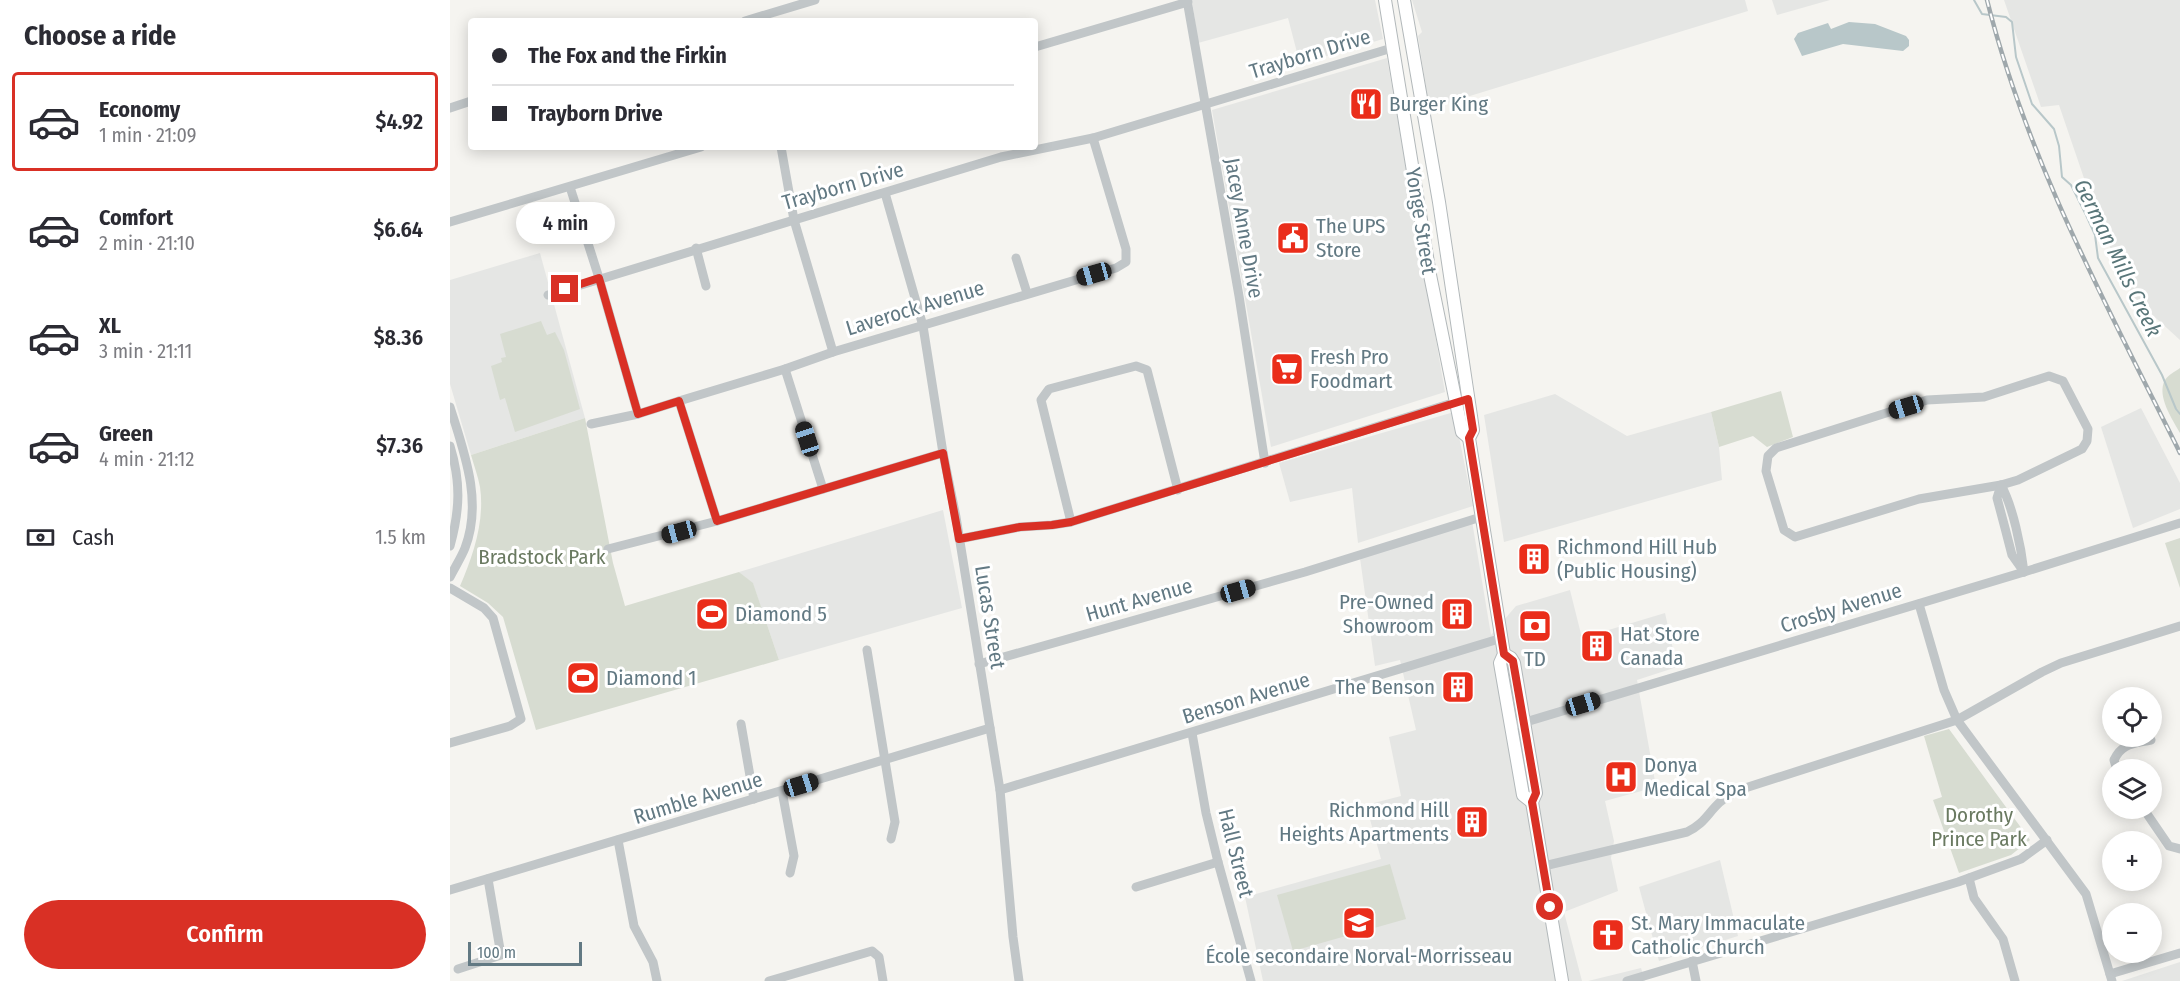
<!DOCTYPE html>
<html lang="en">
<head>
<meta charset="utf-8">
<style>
	:root { --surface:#fff; --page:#f2f2f3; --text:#2b2b33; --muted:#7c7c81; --line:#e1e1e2; --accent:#d93025 }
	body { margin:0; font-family:"Fira Sans Condensed",sans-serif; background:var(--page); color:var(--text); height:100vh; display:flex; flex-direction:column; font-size:22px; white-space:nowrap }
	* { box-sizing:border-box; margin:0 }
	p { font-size:20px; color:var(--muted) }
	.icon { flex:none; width:33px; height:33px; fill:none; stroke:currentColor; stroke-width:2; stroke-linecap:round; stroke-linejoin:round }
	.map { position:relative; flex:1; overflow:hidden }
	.side { display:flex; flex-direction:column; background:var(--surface); width:450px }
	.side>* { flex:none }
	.banner { position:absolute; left:18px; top:18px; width:570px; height:132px; border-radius:6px; box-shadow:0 3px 15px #0003; display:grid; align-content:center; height:132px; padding:0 24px; background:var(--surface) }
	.controls { position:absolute; left:1652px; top:687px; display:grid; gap:12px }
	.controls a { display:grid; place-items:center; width:60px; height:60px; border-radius:50%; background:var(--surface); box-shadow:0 3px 15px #0003; font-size:30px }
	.scale { position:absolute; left:18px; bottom:15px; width:114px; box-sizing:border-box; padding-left:6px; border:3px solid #627983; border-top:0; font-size:16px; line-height:21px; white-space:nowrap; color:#627983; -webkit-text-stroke:4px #fff; paint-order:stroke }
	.end { position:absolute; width:27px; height:27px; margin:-14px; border:8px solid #d93025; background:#fff; box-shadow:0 0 0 3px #fff }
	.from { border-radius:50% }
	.bubble { position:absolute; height:42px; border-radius:21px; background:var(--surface); box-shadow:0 3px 15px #0003; font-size:20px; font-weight:600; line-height:42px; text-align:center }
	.car { position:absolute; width:18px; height:36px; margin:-18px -9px; border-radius:8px; box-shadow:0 0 4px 2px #0007; background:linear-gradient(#222 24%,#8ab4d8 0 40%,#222 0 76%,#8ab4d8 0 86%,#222 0) }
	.banner b { display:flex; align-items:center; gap:21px; height:57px; font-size:22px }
	.banner b+b { border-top:2px solid var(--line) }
	.banner i { width:15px; height:15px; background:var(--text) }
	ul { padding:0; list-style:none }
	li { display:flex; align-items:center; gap:18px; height:99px; margin:0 12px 9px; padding:0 12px; border:3px solid transparent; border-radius:6px }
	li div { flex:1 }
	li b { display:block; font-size:22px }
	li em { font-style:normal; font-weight:600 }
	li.on { border-color:var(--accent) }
	li>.icon { width:54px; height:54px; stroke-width:1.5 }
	h2 { padding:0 24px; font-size:27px; line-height:72px }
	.pay { display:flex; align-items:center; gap:15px; height:66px; padding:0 24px; font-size:22px }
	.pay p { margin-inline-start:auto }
	.primary-button { display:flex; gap:12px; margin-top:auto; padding:12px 24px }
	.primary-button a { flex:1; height:69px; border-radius:36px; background:var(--accent); color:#fff; font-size:24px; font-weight:600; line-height:69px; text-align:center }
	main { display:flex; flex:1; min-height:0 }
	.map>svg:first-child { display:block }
</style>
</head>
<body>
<main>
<section class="side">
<h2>Choose a ride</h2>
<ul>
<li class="on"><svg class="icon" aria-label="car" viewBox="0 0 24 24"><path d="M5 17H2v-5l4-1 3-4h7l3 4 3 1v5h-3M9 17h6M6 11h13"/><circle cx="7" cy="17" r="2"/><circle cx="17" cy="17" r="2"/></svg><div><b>Economy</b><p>1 min · 21:09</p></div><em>$4.92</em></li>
<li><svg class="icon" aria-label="car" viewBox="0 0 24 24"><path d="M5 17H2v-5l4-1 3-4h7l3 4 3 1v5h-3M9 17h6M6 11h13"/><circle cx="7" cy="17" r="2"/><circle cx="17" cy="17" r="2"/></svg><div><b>Comfort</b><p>2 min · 21:10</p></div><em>$6.64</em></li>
<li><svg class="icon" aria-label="car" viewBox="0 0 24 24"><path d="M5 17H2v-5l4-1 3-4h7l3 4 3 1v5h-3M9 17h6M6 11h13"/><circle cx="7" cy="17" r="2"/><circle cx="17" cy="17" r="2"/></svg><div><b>XL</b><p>3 min · 21:11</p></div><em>$8.36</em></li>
<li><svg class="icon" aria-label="car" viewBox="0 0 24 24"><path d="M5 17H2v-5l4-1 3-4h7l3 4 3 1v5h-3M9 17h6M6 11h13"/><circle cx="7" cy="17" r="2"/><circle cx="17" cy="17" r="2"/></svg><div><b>Green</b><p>4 min · 21:12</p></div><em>$7.36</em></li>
</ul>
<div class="pay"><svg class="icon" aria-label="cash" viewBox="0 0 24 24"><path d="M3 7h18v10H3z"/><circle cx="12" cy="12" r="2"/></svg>Cash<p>1.5 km</p></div>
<div class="primary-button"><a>Confirm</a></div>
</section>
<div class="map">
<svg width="1730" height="981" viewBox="0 0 1730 981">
	<rect width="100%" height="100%" fill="#f5f4f0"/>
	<g fill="#e5e6e4">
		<polygon points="742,0 925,0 933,39 850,64 838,18 748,43"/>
		<polygon points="962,0 1295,0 1298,11 984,107 979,107 968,36 972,32"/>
		<polygon points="1322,0 1380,0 1327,15"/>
		<polygon points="1554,0 1730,0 1730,340 1684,298 1651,228 1609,105 1591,107"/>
		<polygon points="937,58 995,392 821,447 762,110"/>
		<polygon points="90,253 135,418 21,455 0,384 0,280"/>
		<polygon points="1105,394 1177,436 1261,412 1269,447 1272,480 1054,542 1034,415"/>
		<polygon points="1691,408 1730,483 1730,509 1683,528 1651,427"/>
		<polygon points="1004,412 1023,506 908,543 902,488 840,502 829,463"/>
		<polygon points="493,510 512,608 329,660 303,584 289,572"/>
		<polygon points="1022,521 1041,635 1066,606 1120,590 1132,638 1215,613 1227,667 1187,680 1206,787 1155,801 1164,841 1161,858 1168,891 1114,912 1132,981 813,981 795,897 931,859 916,805 951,796 939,737 966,730 950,660 925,666 910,558"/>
		<polygon points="1270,860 1288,936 1209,961 1189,887"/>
		<polygon points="1730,962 1730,981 1672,981"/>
		<polygon points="1191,968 1195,981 1138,981"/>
	</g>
	<g fill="#d7dcd1">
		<polygon points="91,321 97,335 105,332 114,350 130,409 65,432 55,398 50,400 41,366 52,362 51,358 56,357 50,334"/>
		<path d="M1730,368V433C1723,420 1706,396 1715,380C1718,375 1726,371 1730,368Z"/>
		<polygon points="1331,391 1343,437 1317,447 1303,436 1269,447 1261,412"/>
		<path d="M135,418L163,563L175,606L289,572L303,583L329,660L86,730L53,617L38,603L10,586C23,556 35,521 30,487C28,476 24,466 21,455Z"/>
		<polygon points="1730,538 1730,588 1715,543"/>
		<polygon points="1499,729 1580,840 1561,855 1509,873 1483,800 1492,797 1474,736"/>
		<polygon points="940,864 956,919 843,951 827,895"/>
	</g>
	<polygon fill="#b8c7c9" points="1399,22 1425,24 1456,36 1459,40 1459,46 1453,51 1393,44 1352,56 1344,39 1348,33 1378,23 1381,29"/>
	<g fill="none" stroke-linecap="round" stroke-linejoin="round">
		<polyline stroke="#b8c7c9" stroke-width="2" points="1524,0 1532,14 1556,17 1562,22 1566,57 1582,104 1604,129 1609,146 1612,177 1621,185 1636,215 1645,235 1648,258 1712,375 1726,409 1730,414"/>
		<defs>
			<g id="major">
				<polyline points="935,0 980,275 1012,432 1019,438"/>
				<polyline points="954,0 989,202 1021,416 1023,430 1019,438 1054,654 1050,663 1073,795 1082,802"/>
				<polyline points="1054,654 1061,658 1064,663 1086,793 1082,802 1112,981"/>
			</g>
		</defs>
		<use href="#major" stroke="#b2b8ba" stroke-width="14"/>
		<g stroke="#c1c6c8" stroke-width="9">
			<polyline points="737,0 789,296 815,463"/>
			<polyline points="295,21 365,0"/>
			<polyline points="585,47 738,2"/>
			<polyline points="0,108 21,101"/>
			<polyline points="331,147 344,220 383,352"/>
			<polyline points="120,187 149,278 188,414"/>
			<polyline points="435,193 473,326 493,453 506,517 550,790 563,937 569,981"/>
			<polyline points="0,222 251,147"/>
			<polyline points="246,248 256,286"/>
			<polyline points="566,258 577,293"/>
			<polyline points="98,295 551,157 643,138 942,48"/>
			<polyline points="335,369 373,489"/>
			<polygon points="1599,376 1613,381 1638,429 1637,441 1632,449 1568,480 1551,485 1469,499 1345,537 1334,530 1316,471 1318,456 1326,448 1477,400 1534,397"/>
			<polyline points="229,401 267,521"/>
			<path d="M0,407C14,452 33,501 15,548C11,558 5,567 0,577"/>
			<polyline points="141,424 188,414 229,401 335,369 383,352 666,268 676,262 676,249 643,138"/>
			<path d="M0,446C11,482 10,510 0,546"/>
			<polyline points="1551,485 1547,498 1555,528 1562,555 1574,572"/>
			<path d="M1551,485C1563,507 1571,546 1574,572"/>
			<polyline points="621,522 591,400 599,389 686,366 697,370 728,490"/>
			<polyline points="509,539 570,527 602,525 621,522 1012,400"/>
			<polyline points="158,549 267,521 493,453"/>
			<polyline points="0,588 34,608 43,618 71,719 60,726 0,743"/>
			<polyline points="1469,604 1494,690 1507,720 1636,894 1662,981"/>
			<polyline points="417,650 445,822 441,839"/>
			<polyline points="529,664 855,572 1031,517"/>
			<polyline points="291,724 304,799"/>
			<polyline points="1069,724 1574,572 1730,523"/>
			<polyline points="742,733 756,813 768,862 801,981"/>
			<path d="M1667,770L1664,760C1672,743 1683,744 1701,740"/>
			<polyline points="550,790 1052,638"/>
			<polyline points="332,791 344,856 340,873"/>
			<polyline points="1693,808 1719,846 1730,849"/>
			<polyline points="168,840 184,926 203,962 207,981"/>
			<path d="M1094,866L1237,832C1255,823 1257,814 1270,802C1277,796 1284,793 1292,789L1507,720L1592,672L1611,663L1730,626"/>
			<polyline points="1519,878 1524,898 1553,939 1565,981"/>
			<polyline points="686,887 768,862"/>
			<polyline points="0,890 540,728"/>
			<polyline points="1242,961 1246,981"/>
			<polyline points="8,969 51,955 38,879"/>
			<polyline points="1660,974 1730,953"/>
			<polyline points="319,981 422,951 429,957 433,981"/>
			<polyline points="1177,981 1508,882 1571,859 1597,840"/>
		</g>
		<use href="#major" stroke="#fff" stroke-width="12"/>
		<defs>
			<path id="rail" d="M1537,0C1577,160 1657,306 1730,453"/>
		</defs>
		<use href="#rail" stroke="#9fa8ac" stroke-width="4.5"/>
		<use href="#rail" stroke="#fff" stroke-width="2" stroke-dasharray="7" stroke-linecap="butt"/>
	</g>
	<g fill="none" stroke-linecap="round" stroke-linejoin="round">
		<polyline stroke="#d93025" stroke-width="8" points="115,289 149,278 188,414 229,401 267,521 493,453 509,539 570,527 602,525 621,522 1018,399 1023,430 1019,438 1054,654 1063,661 1086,793 1082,802 1100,907"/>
	</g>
	<defs>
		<symbol id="restaurant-square" viewBox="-11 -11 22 22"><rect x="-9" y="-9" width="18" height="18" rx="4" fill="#ea2d1a" stroke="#fff"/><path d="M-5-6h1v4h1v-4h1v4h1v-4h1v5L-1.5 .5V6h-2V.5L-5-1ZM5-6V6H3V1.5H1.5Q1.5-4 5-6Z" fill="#fff"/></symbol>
		<symbol id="civic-square" viewBox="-11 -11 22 22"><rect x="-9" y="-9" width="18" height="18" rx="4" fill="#ea2d1a" stroke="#fff"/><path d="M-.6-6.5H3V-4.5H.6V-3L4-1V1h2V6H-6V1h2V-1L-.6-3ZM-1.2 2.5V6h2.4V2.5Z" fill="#fff"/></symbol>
		<symbol id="supermarket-square" viewBox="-11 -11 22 22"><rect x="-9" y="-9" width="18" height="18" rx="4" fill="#ea2d1a" stroke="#fff"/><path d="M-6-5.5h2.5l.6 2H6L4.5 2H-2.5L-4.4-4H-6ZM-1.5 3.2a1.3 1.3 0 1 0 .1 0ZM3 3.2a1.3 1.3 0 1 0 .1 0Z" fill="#fff"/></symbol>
		<symbol id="building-square" viewBox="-11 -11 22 22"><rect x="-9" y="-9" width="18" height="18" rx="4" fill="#ea2d1a" stroke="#fff"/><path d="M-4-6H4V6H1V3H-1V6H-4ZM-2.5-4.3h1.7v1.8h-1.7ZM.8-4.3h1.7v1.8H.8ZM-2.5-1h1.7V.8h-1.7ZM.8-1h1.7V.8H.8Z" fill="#fff"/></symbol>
		<symbol id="stadium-square" viewBox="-11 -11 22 22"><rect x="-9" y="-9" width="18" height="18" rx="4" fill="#ea2d1a" stroke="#fff"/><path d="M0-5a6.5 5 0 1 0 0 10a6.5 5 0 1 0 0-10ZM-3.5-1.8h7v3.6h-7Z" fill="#fff"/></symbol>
		<symbol id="bank-square" viewBox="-11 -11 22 22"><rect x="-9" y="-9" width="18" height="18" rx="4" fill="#ea2d1a" stroke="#fff"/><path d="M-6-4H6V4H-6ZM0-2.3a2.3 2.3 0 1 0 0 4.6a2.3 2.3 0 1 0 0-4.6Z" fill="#fff"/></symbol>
		<symbol id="hospital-square" viewBox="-11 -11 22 22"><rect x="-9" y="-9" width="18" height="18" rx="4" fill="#ea2d1a" stroke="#fff"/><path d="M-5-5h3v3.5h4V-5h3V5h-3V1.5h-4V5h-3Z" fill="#fff"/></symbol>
		<symbol id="school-square" viewBox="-11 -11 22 22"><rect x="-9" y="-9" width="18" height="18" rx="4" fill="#ea2d1a" stroke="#fff"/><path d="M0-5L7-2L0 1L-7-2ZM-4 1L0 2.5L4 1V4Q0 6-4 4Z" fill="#fff"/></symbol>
		<symbol id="church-square" viewBox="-11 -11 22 22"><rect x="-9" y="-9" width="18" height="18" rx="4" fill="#ea2d1a" stroke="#fff"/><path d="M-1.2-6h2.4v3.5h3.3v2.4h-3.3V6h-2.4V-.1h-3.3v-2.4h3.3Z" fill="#fff"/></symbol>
	</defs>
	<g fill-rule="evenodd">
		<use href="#restaurant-square" x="897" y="85" width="38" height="38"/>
		<use href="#civic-square" x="824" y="219" width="38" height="38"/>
		<use href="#supermarket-square" x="818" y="350" width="38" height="38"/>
		<use href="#building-square" x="1065" y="540" width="38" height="38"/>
		<use href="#stadium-square" x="243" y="595" width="38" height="38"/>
		<use href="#building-square" x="988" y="595" width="38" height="38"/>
		<use href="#bank-square" x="1066" y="607" width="38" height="38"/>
		<use href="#building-square" x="1128" y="627" width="38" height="38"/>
		<use href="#stadium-square" x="114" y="659" width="38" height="38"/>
		<use href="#building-square" x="989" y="668" width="38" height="38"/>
		<use href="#hospital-square" x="1152" y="758" width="38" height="38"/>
		<use href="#building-square" x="1003" y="803" width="38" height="38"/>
		<use href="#school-square" x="890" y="904" width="38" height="38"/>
		<use href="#church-square" x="1139" y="916" width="38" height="38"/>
	</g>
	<g text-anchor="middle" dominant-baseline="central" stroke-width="6" stroke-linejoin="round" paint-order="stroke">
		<g font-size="21" fill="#627983" stroke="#fff">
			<text transform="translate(860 54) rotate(-17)">Trayborn Drive</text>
			<text transform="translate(393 186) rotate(-16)">Trayborn Drive</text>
			<text transform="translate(971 221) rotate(81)">Yonge Street</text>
			<text transform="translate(794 228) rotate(80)">Jacey Anne Drive</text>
			<text transform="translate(465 308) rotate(-17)">Laverock Avenue</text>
			<text transform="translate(689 600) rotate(-16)">Hunt Avenue</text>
			<text transform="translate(1391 608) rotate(-17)">Crosby Avenue</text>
			<text transform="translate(540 617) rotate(81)">Lucas Street</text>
			<text transform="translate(796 698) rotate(-17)">Benson Avenue</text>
			<text transform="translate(248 798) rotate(-17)">Rumble Avenue</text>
			<text transform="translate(786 853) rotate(76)">Hall Street</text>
		</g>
		<g font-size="21" fill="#627983" stroke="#fff" text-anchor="start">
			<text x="939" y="104">Burger King</text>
			<text x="866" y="226">The UPS<tspan x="866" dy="24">Store</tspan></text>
			<text x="860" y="357">Fresh Pro<tspan x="860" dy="24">Foodmart</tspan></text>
			<text x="1107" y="547">Richmond Hill Hub<tspan x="1107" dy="24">(Public Housing)</tspan></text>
			<text x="984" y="602" text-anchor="end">Pre-Owned<tspan x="984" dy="24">Showroom</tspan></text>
			<text x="285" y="614">Diamond 5</text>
			<text x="1170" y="634">Hat Store<tspan x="1170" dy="24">Canada</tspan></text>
			<text x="1085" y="659" text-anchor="middle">TD</text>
			<text x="156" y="678">Diamond 1</text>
			<text x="985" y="687" text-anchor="end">The Benson</text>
			<text x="1194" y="765">Donya<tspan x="1194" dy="24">Medical Spa</tspan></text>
			<text x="999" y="810" text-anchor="end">Richmond Hill<tspan x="999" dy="24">Heights Apartments</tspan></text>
			<text x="1181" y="923">St. Mary Immaculate<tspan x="1181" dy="24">Catholic Church</tspan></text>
			<text x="909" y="956" text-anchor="middle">École secondaire Norval-Morrisseau</text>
		</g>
		<g font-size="21" fill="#6a7a61" stroke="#fff">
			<text x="92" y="557">Bradstock Park</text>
			<text x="1529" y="815">Dorothy<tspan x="1529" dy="24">Prince Park</tspan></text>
		</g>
		<g font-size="22" font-style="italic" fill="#597679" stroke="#fff">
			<text transform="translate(1668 258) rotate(64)">German Mills Creek</text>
		</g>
	</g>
</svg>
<div class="controls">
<a><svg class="icon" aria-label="locate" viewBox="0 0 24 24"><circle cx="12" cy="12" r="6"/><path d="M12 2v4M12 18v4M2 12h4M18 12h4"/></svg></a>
<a><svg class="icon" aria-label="layers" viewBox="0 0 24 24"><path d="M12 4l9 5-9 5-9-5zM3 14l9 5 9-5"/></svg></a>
<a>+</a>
<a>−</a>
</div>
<div class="scale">100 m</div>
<i class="end from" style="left:1100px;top:907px"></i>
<i class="end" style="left:115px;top:289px"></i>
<div class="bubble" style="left:66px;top:202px;width:99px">4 min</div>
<i class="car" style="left:644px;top:274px;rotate:254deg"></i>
<i class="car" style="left:1456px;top:407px;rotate:253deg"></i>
<i class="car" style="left:357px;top:439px;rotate:342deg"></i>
<i class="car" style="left:229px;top:532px;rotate:255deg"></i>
<i class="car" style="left:788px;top:591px;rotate:74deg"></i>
<i class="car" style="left:1133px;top:704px;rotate:73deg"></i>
<i class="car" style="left:351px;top:785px;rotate:73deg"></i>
<div class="banner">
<b><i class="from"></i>The Fox and the Firkin</b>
<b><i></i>Trayborn Drive</b>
</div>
</div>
</main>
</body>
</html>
